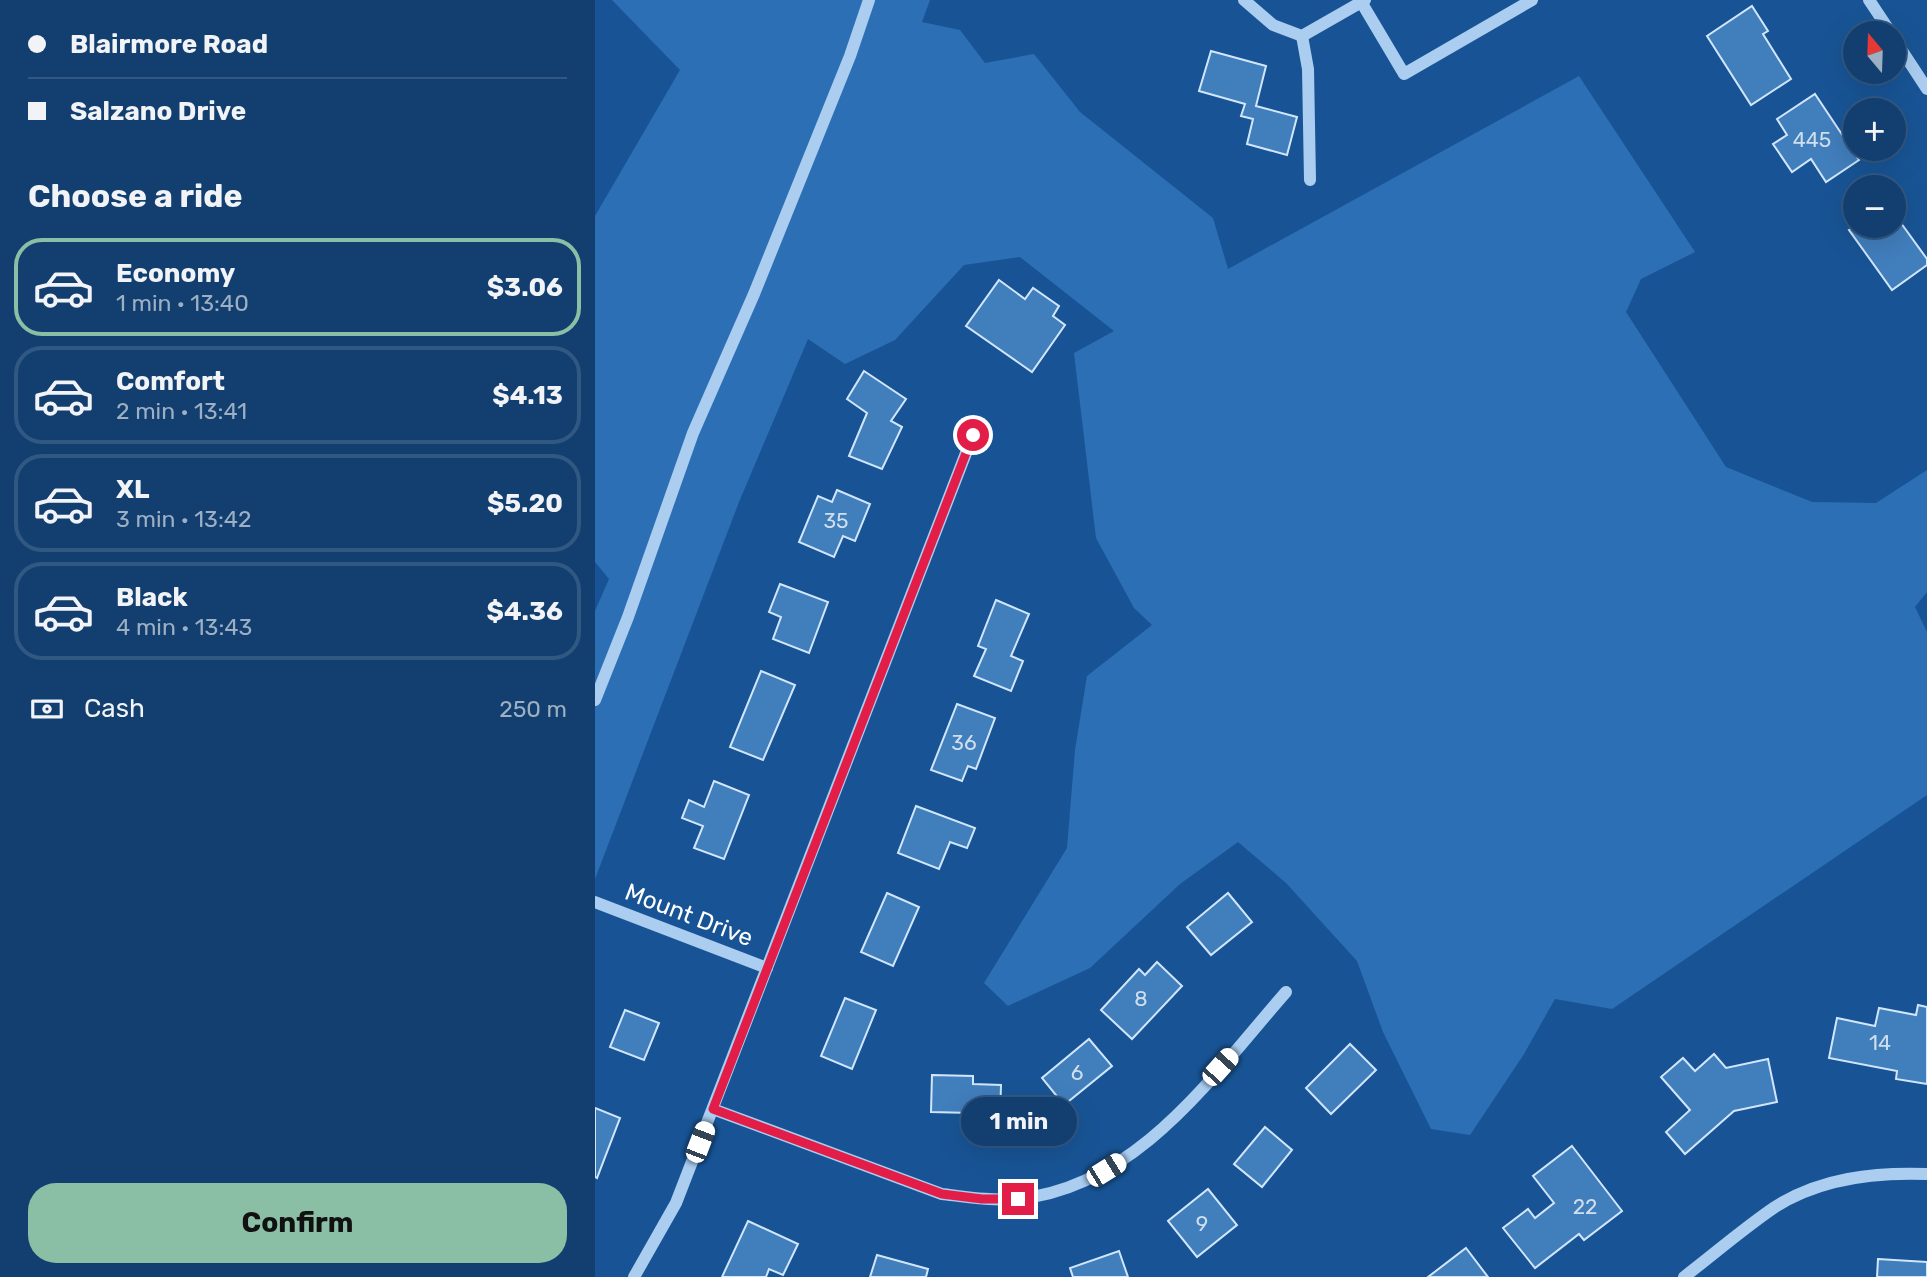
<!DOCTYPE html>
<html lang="en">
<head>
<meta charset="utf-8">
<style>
	:root { --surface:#123f70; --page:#1b4675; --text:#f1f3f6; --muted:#9cafc3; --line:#315883; --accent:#8abfa5 }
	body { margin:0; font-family:Rubik,sans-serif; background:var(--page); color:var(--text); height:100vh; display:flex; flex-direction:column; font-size:26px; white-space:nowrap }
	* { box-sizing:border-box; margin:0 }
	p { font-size:23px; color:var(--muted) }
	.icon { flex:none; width:38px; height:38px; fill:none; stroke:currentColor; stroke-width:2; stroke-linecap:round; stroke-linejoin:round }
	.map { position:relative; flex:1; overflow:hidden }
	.details { display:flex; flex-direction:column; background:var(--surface); width:595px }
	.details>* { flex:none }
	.guide { display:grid; align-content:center; height:154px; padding:0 28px; background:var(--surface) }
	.needle { width:46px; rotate:341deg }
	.tools { position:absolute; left:1248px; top:21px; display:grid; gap:14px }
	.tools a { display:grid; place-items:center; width:63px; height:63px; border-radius:50%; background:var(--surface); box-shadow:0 7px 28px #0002,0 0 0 2px var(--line); font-size:35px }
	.end { position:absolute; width:32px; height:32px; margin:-16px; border:9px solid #e11d48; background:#fff; box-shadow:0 0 0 4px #fff }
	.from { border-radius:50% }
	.bubble { position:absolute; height:49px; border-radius:24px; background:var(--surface); box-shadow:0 7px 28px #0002,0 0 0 2px var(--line); font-size:23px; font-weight:700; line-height:49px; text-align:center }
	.car { position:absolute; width:21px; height:42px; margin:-21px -10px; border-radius:9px; box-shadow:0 0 5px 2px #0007; background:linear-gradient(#fff 24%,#345 0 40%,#fff 0 76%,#345 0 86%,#fff 0) }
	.guide b { display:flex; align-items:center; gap:24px; height:66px; font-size:26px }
	.guide b+b { border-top:2px solid var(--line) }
	.guide i { width:18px; height:18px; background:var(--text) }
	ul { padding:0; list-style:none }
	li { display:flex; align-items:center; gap:21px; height:98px; margin:0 14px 10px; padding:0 14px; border:4px solid var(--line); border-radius:28px }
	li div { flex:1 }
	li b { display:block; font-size:26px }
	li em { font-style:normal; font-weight:700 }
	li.current { border-color:var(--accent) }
	li>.icon { width:63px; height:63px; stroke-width:1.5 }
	h2 { padding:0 28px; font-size:32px; line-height:84px }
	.pay { display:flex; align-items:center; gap:18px; height:77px; padding:0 28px; font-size:26px }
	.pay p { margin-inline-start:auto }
	.button { display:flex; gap:14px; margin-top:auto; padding:14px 28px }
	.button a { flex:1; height:80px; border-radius:28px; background:var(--accent); color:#111; font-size:28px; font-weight:700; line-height:80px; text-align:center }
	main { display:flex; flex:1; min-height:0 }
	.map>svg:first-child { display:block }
</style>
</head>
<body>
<main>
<section class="details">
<div class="guide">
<b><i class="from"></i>Blairmore Road</b>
<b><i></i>Salzano Drive</b>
</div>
<h2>Choose a ride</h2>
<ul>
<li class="current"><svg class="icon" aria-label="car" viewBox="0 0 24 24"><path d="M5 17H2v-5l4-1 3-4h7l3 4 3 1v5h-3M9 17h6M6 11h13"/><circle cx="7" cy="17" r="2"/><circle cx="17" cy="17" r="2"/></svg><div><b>Economy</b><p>1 min · 13:40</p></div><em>$3.06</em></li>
<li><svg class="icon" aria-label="car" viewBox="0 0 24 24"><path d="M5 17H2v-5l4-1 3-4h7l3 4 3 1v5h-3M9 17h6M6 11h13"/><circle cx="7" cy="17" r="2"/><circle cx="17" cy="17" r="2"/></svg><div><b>Comfort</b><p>2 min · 13:41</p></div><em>$4.13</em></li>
<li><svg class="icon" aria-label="car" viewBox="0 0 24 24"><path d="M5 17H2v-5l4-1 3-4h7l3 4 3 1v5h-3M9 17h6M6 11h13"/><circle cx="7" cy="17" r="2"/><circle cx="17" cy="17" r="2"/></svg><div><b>XL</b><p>3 min · 13:42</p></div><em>$5.20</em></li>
<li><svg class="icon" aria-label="car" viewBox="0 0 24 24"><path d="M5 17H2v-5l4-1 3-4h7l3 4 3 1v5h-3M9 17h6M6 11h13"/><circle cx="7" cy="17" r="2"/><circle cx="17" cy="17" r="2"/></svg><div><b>Black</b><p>4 min · 13:43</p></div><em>$4.36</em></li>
</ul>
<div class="pay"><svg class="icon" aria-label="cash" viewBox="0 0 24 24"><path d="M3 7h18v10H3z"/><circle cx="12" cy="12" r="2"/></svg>Cash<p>250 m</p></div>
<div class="button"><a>Confirm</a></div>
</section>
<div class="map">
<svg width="1332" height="1277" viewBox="0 0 1332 1277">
	<rect width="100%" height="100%" fill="#185495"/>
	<polygon fill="#2c6fb4" points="17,0 335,0 327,22 365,30 390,63 439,54 485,112 618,218 633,269 984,76 1100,252 1046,279 1031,312 1131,467 1217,502 1281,503 1332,470 1332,592 1320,607 1332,632 1332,795 1017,1009 960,999 929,1054 875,1135 836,1129 788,1032 762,961 691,883 643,842 585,884 495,968 413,1006 389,983 472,848 480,750 492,676 557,625 539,608 501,538 479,353 519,331 425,257 369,265 300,340 250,364 213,339 144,502 0,879 0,611 14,579 0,562 0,216 85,70"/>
	<g fill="#417ebc" stroke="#d1e6fb" stroke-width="2">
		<polygon points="1157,6 1173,31 1168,34 1196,79 1156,105 1112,36"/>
		<polygon points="616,51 671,66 661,106 702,117 692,155 652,144 658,119 646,116 650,104 604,91"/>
		<polygon points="1220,94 1264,160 1231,182 1216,159 1197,172 1178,144 1192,135 1182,119"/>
		<polygon points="1298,212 1332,259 1332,265 1297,290 1254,230 1261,226 1298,226"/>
		<polygon points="404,280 430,299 438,288 464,306 458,316 470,325 437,372 371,326"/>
		<polygon points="269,371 311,399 296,421 307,427 287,469 254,456 272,413 252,399"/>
		<polygon points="242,490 275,504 260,541 248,536 239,557 204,542 223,496 237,502"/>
		<polygon points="185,584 233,602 214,653 178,639 186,617 174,612"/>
		<polygon points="401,600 434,614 416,656 428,661 416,691 379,676 391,649 383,646"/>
		<polygon points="166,671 200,685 168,760 135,747"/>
		<polygon points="362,704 400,718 381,769 373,766 367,781 336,770"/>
		<polygon points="119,781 154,795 129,859 99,848 108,826 87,818 94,800 109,807"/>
		<polygon points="321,806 380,828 372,848 355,842 344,869 303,853"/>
		<polygon points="292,893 324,907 298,966 266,952"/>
		<polygon points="633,893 657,922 616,955 592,927"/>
		<polygon points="562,962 587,986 537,1039 506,1010 544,969 550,975"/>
		<polygon points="250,998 281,1010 257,1069 226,1056"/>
		<polygon points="1323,1005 1332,1007 1332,1084 1301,1079 1302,1071 1234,1058 1242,1018 1280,1026 1284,1008 1321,1015"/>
		<polygon points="30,1010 64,1023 49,1060 15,1047"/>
		<polygon points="494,1039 517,1066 469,1105 447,1078"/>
		<polygon points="755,1044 781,1070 736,1114 711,1088"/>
		<polygon points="1119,1054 1131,1068 1173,1059 1182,1102 1139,1111 1090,1154 1071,1132 1095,1110 1066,1077 1088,1058 1100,1071"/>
		<polygon points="337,1075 378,1076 378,1084 406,1085 405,1119 377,1119 377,1113 336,1112"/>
		<polygon points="0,1108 25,1118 2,1178 0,1177"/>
		<polygon points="670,1127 697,1150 667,1187 639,1164"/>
		<polygon points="977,1146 1027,1211 989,1240 984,1234 940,1268 908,1228 933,1209 940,1218 959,1203 938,1176"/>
		<polygon points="613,1189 642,1225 602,1257 573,1221"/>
		<polygon points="153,1221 203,1244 188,1275 174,1269 171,1277 127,1277"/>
		<polygon points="871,1248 893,1277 833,1277"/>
		<polygon points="524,1251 533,1277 478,1277 475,1268"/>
		<polygon points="282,1255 333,1269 331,1277 275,1277"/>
		<polygon points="1283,1259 1332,1262 1332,1277 1282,1277"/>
	</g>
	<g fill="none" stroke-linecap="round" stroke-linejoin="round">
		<g stroke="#aacdf0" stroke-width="12">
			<polyline points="649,0 678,25 707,36 770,0"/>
			<polyline points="765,0 809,74 937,0"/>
			<polyline points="1274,0 1296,33"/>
			<polyline points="707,36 713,69 715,180"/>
			<polyline points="1298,37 1332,89"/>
			<polyline points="0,700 33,617 98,433 159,294 255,56 274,0"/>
			<polyline points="0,902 172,968"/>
			<path d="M118,1109L347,1194C372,1197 396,1201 422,1199C542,1188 618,1075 691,992"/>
			<polyline points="39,1277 81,1203 378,435"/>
			<path d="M1089,1277C1119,1254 1149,1228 1180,1207C1225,1178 1279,1172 1332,1174"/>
		</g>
	</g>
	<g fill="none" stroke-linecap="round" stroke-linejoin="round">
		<polyline stroke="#e11d48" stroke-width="9" points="378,435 118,1109 347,1194 387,1199 423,1199"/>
	</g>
	<g text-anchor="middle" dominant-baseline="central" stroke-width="7" stroke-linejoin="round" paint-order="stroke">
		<g font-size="21" fill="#d0dfee">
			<text x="1217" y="139">445</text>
			<text x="241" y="520">35</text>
			<text x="369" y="742">36</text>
			<text x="546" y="998">8</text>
			<text x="1285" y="1042">14</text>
			<text x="482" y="1072">6</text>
			<text x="990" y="1206">22</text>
			<text x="607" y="1223">9</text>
		</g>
		<g font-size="24" fill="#fff" stroke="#185495">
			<text transform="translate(94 915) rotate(21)">Mount Drive</text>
		</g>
	</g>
</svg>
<div class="tools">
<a><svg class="needle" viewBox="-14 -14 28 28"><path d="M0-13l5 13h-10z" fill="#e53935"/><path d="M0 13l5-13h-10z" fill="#9cafc3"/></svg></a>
<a>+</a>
<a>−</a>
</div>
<i class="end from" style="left:378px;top:435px"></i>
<i class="end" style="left:423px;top:1199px"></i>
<div class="bubble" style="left:366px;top:1097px;width:116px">1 min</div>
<i class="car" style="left:625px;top:1067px;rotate:42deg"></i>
<i class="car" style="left:105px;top:1142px;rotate:21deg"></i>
<i class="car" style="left:511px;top:1170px;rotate:58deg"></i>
</div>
</main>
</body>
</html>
